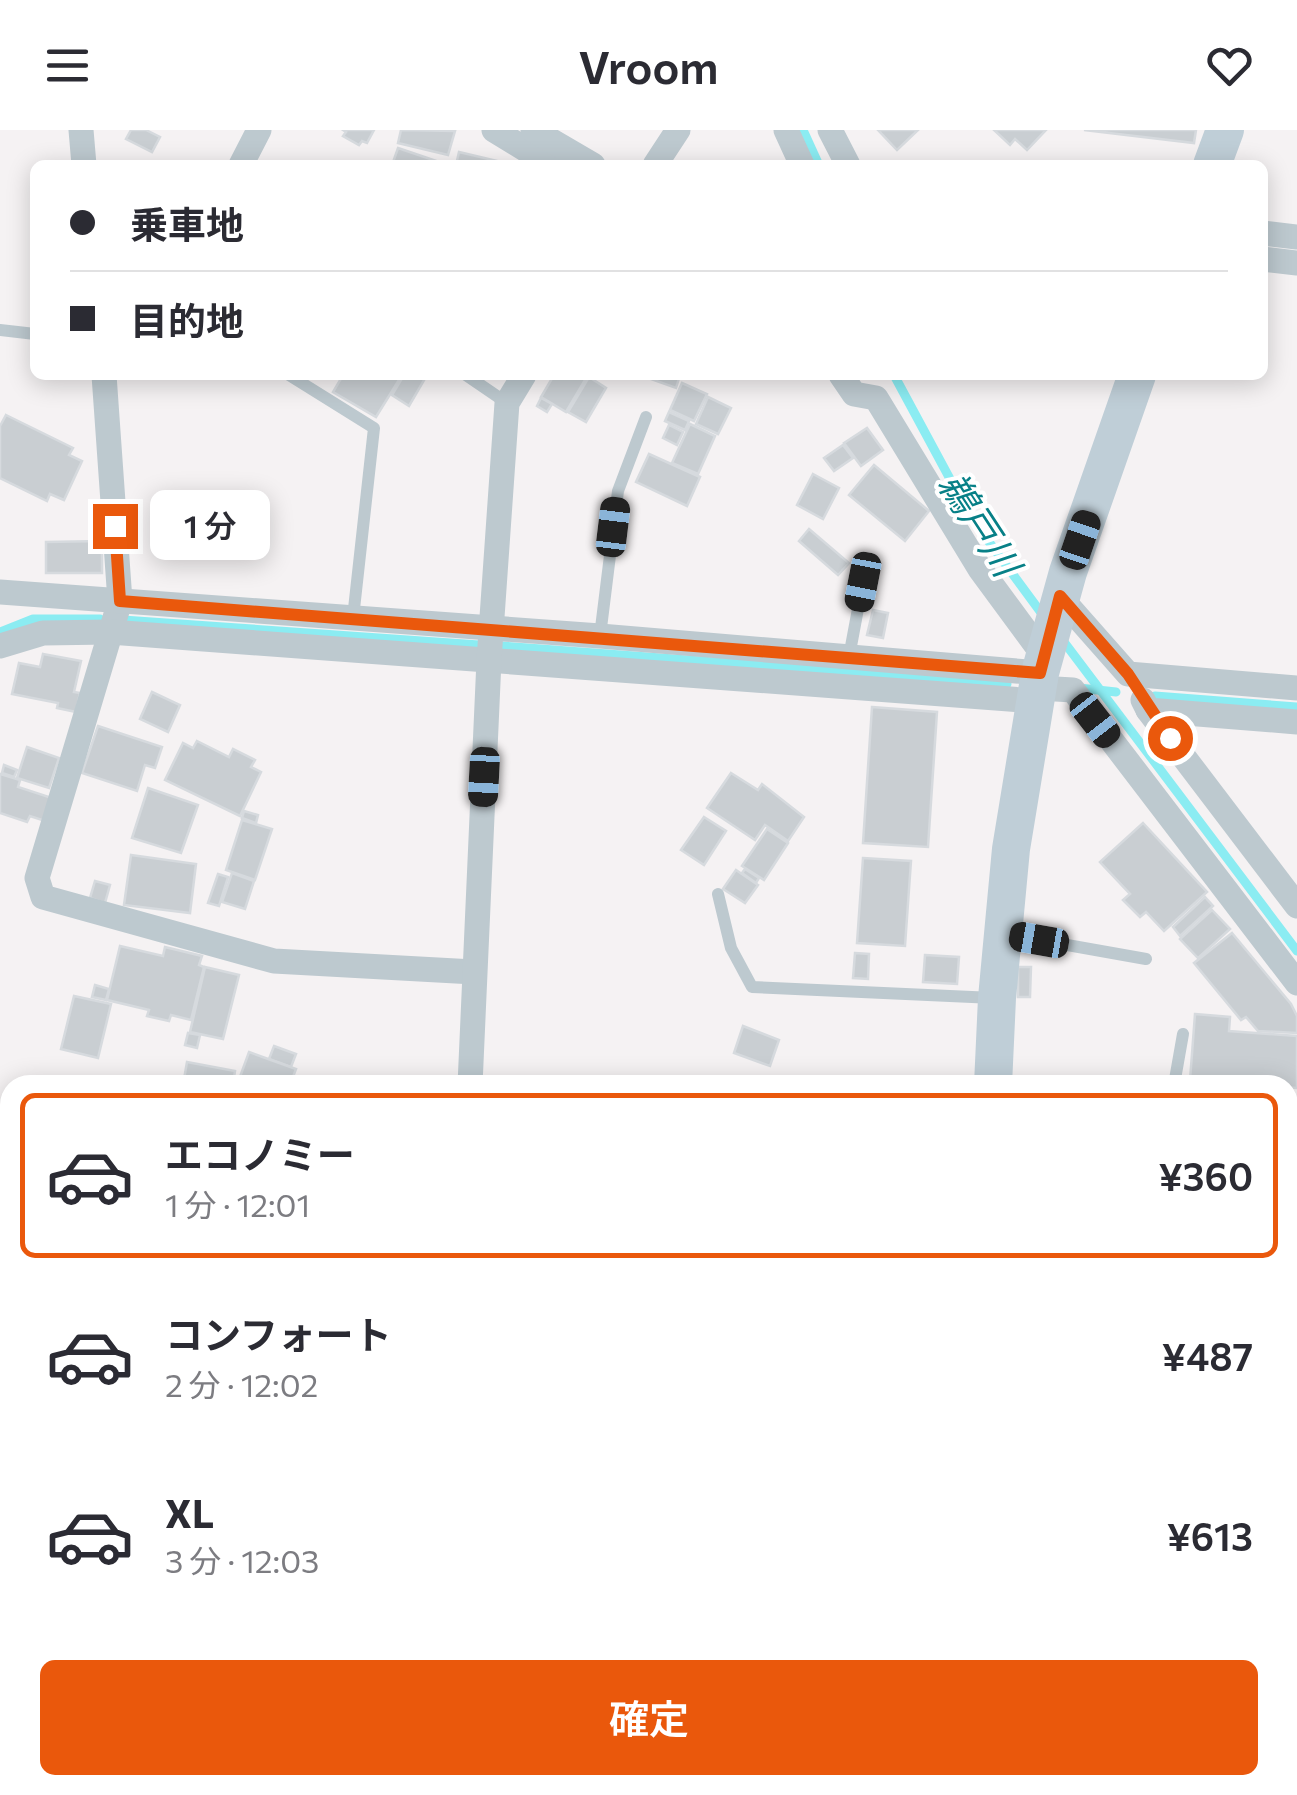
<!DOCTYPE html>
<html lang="ja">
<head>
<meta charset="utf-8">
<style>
	:root { --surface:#fff; --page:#f7f7f7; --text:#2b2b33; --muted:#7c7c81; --line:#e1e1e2; --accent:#ea580c }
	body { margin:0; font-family:Commissioner,"Noto Sans JP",sans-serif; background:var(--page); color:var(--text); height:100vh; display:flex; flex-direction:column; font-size:38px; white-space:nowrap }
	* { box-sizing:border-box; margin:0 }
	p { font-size:32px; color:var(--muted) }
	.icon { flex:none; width:55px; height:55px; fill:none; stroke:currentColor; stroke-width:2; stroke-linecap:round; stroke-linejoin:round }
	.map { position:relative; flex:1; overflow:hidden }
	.side { position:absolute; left:0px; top:945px; width:1298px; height:720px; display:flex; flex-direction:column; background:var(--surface); border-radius:30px 30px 0 0; box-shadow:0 5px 25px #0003 }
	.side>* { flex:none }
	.guide { position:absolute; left:30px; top:30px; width:1238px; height:220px; border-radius:15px; box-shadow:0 5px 25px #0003; display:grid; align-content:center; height:220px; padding:0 40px; background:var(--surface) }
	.end { position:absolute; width:45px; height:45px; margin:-22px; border:12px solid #ea580c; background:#fff; box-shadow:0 0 0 5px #fff }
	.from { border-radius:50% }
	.bubble { position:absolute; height:70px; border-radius:15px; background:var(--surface); box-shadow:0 5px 25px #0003; font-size:32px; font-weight:600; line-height:70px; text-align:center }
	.car { position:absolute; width:30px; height:60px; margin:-30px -15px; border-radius:12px; box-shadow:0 0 8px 2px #0007; background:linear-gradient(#222 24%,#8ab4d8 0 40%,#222 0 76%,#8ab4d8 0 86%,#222 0) }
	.guide b { display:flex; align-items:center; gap:35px; height:95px; font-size:38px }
	.guide b+b { border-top:2px solid var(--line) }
	.guide i { width:25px; height:25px; background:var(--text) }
	ul { padding:18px 0 0; list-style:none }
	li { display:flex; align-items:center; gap:30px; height:165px; margin:0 20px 15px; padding:0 20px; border:5px solid transparent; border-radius:15px }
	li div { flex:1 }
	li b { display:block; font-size:38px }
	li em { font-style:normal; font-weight:600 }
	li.selected { border-color:var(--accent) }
	li>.icon { width:90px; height:90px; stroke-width:1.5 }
	.button { display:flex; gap:20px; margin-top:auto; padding:20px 40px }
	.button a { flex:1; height:115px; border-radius:15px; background:var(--accent); color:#fff; font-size:40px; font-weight:600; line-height:115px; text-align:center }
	header { display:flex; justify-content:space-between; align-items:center; height:130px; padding:0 40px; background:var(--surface); font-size:45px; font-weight:600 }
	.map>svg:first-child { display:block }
</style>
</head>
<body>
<header><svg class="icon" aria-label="menu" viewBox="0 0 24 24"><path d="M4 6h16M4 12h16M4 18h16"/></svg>Vroom<svg class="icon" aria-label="heart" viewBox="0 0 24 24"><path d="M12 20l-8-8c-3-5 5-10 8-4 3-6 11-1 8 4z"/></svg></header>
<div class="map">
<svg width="1297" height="1665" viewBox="0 0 1297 1665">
	<rect width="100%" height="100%" fill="#f5f2f3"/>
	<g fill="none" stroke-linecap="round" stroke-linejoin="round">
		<g stroke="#8becf2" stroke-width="9">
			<polyline points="803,0 819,35"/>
			<polyline points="894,245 970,386 1045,488"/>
			<polyline points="123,490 479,515"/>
			<polyline points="0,502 33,489 100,489"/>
			<polyline points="1061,508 1297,821"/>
			<polyline points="502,516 1007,554"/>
			<polyline points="1079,558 1116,562"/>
			<polyline points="1155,566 1297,577"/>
			<polyline points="1288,1572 1297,1573"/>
			<polyline points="1,1591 10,1591"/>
		</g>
	</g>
	<g fill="#c9ced2" stroke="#d6dade" stroke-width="2.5">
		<polygon points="131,0 146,0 160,7 152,22 126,9"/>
		<polygon points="343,0 374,0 367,13 362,11 359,15 343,6 346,2"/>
		<polygon points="401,0 455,1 448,25 398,13"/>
		<polygon points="878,0 918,0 897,20"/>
		<polygon points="994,0 1046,0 1027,20 1015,9 1010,15"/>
		<polygon points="1084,0 1196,0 1194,13"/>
		<polygon points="398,18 448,35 392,35"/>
		<polygon points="459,22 506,33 505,35 456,35"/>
		<polygon points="339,245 402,245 376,287 333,262 342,247"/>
		<polygon points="404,245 427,245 409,276 392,265"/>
		<polygon points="554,245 588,245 566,282 541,267"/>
		<polygon points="640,245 680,245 676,258"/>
		<polygon points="589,247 606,258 586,292 568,282"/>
		<polygon points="682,253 707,264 694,291 670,280"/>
		<polygon points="708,267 731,278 718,304 696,294"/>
		<polygon points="541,268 552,274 547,282 537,276"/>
		<polygon points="669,282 689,291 685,300 665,291"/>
		<polygon points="6,285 73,318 69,325 82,331 64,370 50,364 47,371 0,348 0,296"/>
		<polygon points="690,294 715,306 698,344 672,333"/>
		<polygon points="669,295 683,302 677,315 663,308"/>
		<polygon points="867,298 883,320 861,336 844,313"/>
		<polygon points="843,315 853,328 834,341 824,328"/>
		<polygon points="649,324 700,347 687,376 636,352"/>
		<polygon points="874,335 929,381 905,411 849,365"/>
		<polygon points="813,344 839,358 823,389 797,375"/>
		<polygon points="809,399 849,433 838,445 799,411"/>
		<polygon points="102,411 102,443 46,443 46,412"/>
		<polygon points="873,480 888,483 883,508 867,505"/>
		<polygon points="43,524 81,531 74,562 80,563 76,582 57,578 58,573 12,564 19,533 40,537"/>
		<polygon points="152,562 180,575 168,602 140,589"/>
		<polygon points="872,577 937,582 928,717 863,713"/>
		<polygon points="98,596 162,617 155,638 145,635 137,661 82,643"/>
		<polygon points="197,611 229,627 233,619 255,630 251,637 261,642 240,686 165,650 183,613 193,618"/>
		<polygon points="27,617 59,628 49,658 17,648"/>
		<polygon points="4,635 17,640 14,647 2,643"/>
		<polygon points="731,643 758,660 762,654 804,687 788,711 765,695 755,710 707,678"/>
		<polygon points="0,644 20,650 18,657 52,668 45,691 30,686 27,692 0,683"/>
		<polygon points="148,658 198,675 181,723 132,708"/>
		<polygon points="244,681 258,685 256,693 242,688"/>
		<polygon points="704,687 726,701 704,735 681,720"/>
		<polygon points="242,690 272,699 255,750 226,740"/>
		<polygon points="1143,693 1207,762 1164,801 1146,782 1140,787 1123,770 1130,764 1100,732"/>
		<polygon points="767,699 788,713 764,750 742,736"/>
		<polygon points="131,725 196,734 190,783 124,775"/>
		<polygon points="863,728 911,731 905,816 857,813"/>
		<polygon points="745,739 759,748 756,753 742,743"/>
		<polygon points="736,740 758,755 745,773 723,759"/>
		<polygon points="232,743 254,751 245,779 222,772"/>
		<polygon points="218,744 228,747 219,776 208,773"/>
		<polygon points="95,751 110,755 105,773 90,768"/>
		<polygon points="1205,767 1213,776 1180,806 1173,797"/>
		<polygon points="1212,780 1230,799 1198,828 1180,809"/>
		<polygon points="1232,803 1291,874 1297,886 1297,903 1258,901 1246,887 1241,890 1194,833"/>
		<polygon points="120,816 163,826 165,817 202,826 199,835 204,837 191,890 171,885 169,891 147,886 149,880 107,870"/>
		<polygon points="855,823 869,824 868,849 853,848"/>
		<polygon points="925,825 959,827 957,854 923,852"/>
		<polygon points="205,837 239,845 223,909 190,902"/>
		<polygon points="1018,837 1031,837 1030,867 1018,867"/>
		<polygon points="95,855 109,859 106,870 92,867"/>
		<polygon points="74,866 111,874 98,928 61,919"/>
		<polygon points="1195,884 1230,887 1229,901 1297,906 1297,958 1190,950"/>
		<polygon points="743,896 779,910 770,936 734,923"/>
		<polygon points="188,903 200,905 197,918 185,915"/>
		<polygon points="274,916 296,924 291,937 269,929"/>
		<polygon points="249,922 296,939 290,955 237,955"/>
		<polygon points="187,932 235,941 233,955 183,955"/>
		<polygon points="1288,975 1297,976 1297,1025 1288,1025"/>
		<polygon points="1288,1032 1297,1033 1297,1078 1288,1078"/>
		<polygon points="601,1655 703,1655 703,1665 600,1665"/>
	</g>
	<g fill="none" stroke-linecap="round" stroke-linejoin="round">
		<g stroke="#bdc9cf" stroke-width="12">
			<polyline points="0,200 35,204"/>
			<polyline points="289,245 374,298 353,488"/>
			<polyline points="466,245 507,273"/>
			<polyline points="600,506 618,361 646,287"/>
			<polyline points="849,527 863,452"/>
			<polyline points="718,764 731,818 752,857 994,868"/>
			<polyline points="1006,804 1146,829"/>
			<polyline points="1174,955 1183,904"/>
		</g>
		<g stroke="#bdc9cf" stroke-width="25">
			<polyline points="81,0 84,35"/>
			<polyline points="494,0 551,35"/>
			<polyline points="533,0 593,35"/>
			<polyline points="786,0 802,35"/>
			<polyline points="830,0 848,35"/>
			<polyline points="241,35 259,0"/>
			<polyline points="655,35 678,0"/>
			<polyline points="1262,103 1297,107"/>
			<polyline points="1262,129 1297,133"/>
			<polyline points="104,245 120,471 37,748 43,767 274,831 474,842"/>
			<polyline points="841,245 854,264 876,268 980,439 1044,526"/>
			<polyline points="0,462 600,506 1040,543"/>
			<polyline points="1060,467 1128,544 1297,558"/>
			<polyline points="0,516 43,503 110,502 1036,571"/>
			<polyline points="1038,558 1073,560 1297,853"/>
			<polyline points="1143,570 1148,580 1297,592"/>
			<polyline points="1148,580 1297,776"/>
			<polyline points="470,955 489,530 507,273 524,245"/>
			<polyline points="0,1018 10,1018"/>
			<polyline points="0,1042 10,1043"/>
			<polyline points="1288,1089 1297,1090"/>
			<polyline points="1288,1116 1297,1117"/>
			<polyline points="1288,1585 1297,1586"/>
			<polyline points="0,1605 10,1606"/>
			<polyline points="440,1665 440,1655"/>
		</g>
		<g stroke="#bfced7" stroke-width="38">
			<polyline points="1212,35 1225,0"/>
			<polyline points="993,955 997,868 1011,719 1040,543 1068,442 1137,245"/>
			<polyline points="962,1665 963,1655"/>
		</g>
	</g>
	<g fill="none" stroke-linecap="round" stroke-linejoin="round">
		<polyline stroke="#ea580c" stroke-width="12" points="115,396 120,471 1040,543 1060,466 1128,544 1170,608"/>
	</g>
	<g text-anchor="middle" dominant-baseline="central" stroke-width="8" stroke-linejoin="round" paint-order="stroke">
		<g font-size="38" font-style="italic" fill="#078087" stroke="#fff">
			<text transform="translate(981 393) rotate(57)">鵜戸川</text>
		</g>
	</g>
</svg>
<i class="end from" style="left:1170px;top:608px"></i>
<i class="end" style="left:115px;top:396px"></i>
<div class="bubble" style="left:150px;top:360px;width:120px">1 分</div>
<i class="car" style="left:613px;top:397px;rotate:7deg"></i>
<i class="car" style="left:1080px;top:410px;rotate:19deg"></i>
<i class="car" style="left:863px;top:452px;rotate:191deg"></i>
<i class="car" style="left:1095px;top:590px;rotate:142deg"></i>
<i class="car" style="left:484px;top:647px;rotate:183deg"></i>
<i class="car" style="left:1039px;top:810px;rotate:280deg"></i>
<div class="guide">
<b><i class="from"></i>乗車地</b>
<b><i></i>目的地</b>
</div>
<section class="side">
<ul>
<li class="selected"><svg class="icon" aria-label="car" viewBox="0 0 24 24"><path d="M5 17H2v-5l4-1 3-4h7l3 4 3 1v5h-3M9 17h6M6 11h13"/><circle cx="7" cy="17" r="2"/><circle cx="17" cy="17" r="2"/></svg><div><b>エコノミー</b><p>1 分 · 12:01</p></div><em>¥360</em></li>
<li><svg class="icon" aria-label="car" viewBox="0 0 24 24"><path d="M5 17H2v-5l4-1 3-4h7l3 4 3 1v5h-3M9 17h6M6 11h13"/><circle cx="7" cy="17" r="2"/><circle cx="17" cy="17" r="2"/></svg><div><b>コンフォート</b><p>2 分 · 12:02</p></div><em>¥487</em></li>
<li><svg class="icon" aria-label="car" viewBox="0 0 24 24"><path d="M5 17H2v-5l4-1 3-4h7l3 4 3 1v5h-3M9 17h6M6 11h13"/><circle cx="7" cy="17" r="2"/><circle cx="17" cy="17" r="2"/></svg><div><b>XL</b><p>3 分 · 12:03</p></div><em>¥613</em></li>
</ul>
<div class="button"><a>確定</a></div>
</section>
</div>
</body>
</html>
